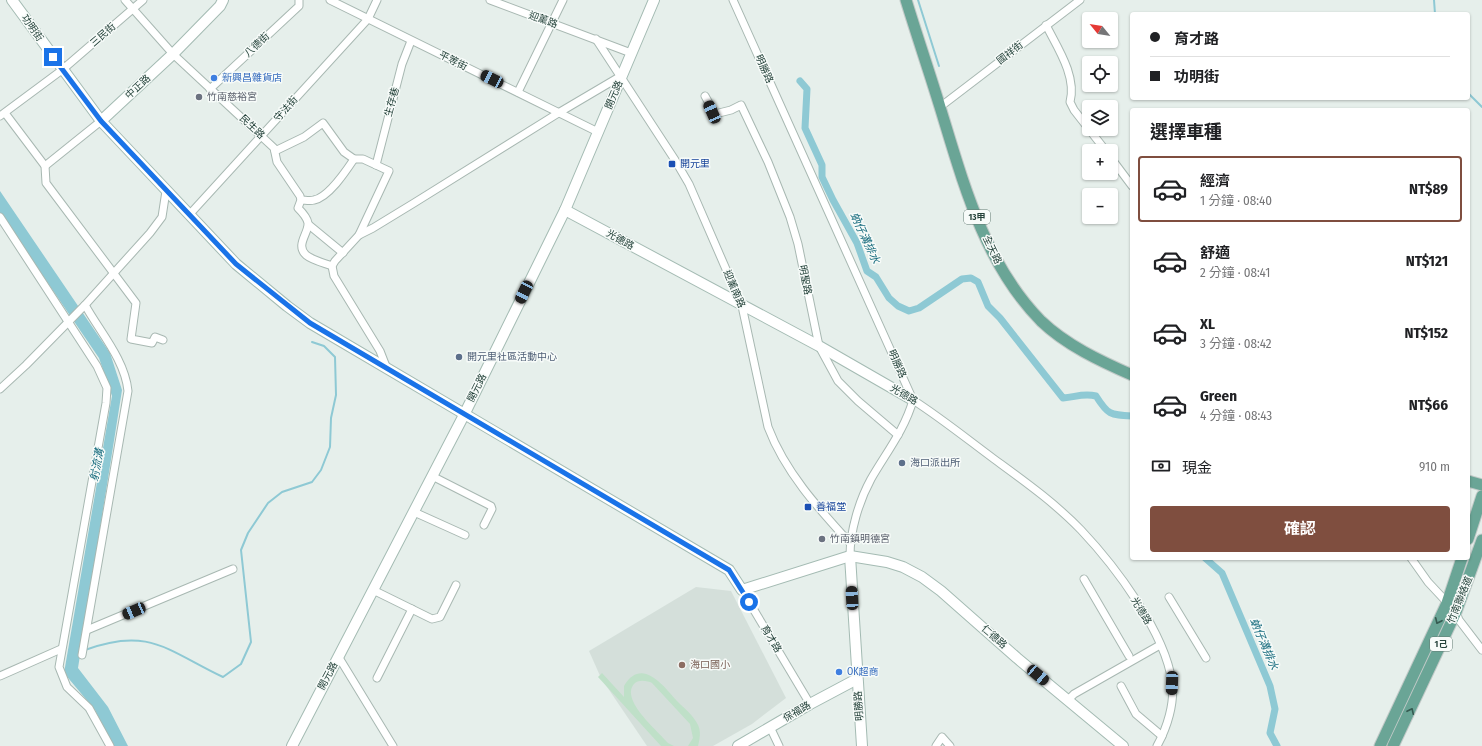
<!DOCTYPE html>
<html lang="zh-TW">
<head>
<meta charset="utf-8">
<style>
	:root { --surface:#fff; --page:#f6f6f6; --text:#202124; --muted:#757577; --line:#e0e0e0; --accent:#7f4e3f }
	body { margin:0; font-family:"Fira Sans Condensed","Noto Sans TC",sans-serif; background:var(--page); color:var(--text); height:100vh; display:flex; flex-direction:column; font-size:15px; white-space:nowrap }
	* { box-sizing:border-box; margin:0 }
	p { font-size:13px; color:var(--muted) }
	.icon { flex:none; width:22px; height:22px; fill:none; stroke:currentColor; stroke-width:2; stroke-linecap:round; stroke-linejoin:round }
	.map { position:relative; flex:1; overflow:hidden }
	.details { position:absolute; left:1130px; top:108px; width:340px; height:452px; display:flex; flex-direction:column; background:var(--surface); border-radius:4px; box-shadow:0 1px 3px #0004 }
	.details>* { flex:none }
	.hud { position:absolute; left:1130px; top:12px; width:340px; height:88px; border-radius:4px; box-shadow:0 1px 3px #0004; display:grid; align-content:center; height:88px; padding:0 20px; background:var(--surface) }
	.needle { width:26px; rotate:300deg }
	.buttons { position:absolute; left:1082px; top:12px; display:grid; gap:8px }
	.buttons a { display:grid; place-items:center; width:36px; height:36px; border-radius:4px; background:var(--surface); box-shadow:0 1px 3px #0004; font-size:20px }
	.end { position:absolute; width:18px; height:18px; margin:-9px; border:5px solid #1a73e8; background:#fff; box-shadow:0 0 0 2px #fff }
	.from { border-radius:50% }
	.car { position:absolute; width:12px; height:24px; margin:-12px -6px; border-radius:5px; box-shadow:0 0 3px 1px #0007; background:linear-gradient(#222 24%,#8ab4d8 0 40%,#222 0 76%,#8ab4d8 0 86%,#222 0) }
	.hud b { display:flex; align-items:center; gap:14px; height:38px; font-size:15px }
	.hud b+b { border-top:1px solid var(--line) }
	.hud i { width:10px; height:10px; background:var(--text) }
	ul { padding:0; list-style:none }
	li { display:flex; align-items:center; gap:12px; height:66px; margin:0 8px 6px; padding:0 12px; border:2px solid transparent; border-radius:4px }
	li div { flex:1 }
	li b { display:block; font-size:15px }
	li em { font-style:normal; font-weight:700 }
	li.current { border-color:var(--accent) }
	li>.icon { width:36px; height:36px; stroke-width:1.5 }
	h2 { padding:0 20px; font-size:18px; line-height:48px }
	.pay { display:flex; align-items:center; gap:10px; height:44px; padding:0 20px; font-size:15px }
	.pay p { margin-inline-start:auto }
	.action { display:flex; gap:8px; margin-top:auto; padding:8px 20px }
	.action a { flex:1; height:46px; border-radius:4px; background:var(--accent); color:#fff; font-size:16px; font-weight:700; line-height:46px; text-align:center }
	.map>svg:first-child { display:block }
</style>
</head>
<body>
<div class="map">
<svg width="1482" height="746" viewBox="0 0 1482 746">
	<rect width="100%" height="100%" fill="#e6efeb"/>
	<polygon fill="#d4dfda" points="696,587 731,591 786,698 752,724 713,746 647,746 601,678 589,651"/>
	<path fill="#bfe0c8" d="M602,673L624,697V686C642,656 664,687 677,701C684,708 694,716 698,725C701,731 700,739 698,746H688L693,738L690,724L652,683C648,681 638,679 634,684C620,700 658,731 668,743L674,746H661L598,677Z"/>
	<polygon fill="#8ec9d4" points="0,191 110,353 122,390 78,668 108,707 128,746 112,746 95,710 64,673 112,396 99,358 0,213"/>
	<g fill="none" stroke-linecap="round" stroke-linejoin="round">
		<g stroke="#8ec9d4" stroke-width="2">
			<polyline points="918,0 939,66"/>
			<polyline points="1434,0 1435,14"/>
			<polyline points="1468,93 1482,107"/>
			<path d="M85,650C149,626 168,651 223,677L241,664L251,642L241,550L248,533L268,503L282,492L312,482L321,470L330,447L331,418L336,395L335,357L324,346L312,342"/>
		</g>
		<g stroke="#8ec9d4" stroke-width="7">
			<path d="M800,81L807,89L805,128L822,165V177L833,200L857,243L867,271L876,277L889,298L898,306L909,311L919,308L962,279L971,278L978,282L988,306L1000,318L1063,398C1076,397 1083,393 1096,396C1108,415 1110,415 1132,416"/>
			<polyline points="1205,558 1222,573 1270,686 1275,709 1270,733 1277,746"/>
		</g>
		<defs>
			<g id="street">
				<path d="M125,0L173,54L274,148L277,162L300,196L301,200L298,208C302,212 307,217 308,223C309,233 295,245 306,255C312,260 324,263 332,266"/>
				<polyline points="330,0 598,132"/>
				<polyline points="490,0 631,53"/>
				<path d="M733,0L913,400C905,429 886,453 871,479C859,501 850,531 850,556"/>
				<path d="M1046,25C1057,47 1077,76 1070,102L1074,110L1106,151"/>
				<path d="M596,39L675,160L689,184L742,306L768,427C785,472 818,508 850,543"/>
				<polyline points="210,89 299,6 299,0"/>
				<polyline points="518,92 563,0"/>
				<polyline points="705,96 715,114 731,110 741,105 768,162 790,217 798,244 819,346 838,381 858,401 898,435"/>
				<polyline points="940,107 1080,0"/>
				<polyline points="5,113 45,166 46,183 136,303 131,339 152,343 155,337 163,340"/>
				<polyline points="0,116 62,70 143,0"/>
				<polyline points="275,151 304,137 323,123 344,152 354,159 363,159 389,171 359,235"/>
				<polyline points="1111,158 1132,186"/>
				<polyline points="376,165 402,64 411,41"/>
				<polyline points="45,166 101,121"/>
				<path d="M301,200C305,200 310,201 314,200C329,197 346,171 354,159"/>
				<polyline points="189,215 368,19 377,0"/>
				<polyline points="0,217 97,366 107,388 106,403 59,667 67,687 89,708 110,746"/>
				<polyline points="309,225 343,253"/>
				<polyline points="387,369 380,351 334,276 332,266 335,261 359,235 373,228 414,203 560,112 621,76"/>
				<polyline points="0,389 26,365 85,305 150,233 162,217 166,191"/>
				<path d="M913,400C941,418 967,439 994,459C1024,481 1055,503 1081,530C1115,566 1165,632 1172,682C1175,703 1167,728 1157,746"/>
				<polyline points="432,476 491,506 492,509 484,525"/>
				<polyline points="414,512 465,535"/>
				<polyline points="1411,558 1428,582 1456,612 1459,620 1482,650"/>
				<polyline points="1084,579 1129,656"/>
				<polyline points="373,590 432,619 440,617 456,585"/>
				<polyline points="742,590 810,704"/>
				<polyline points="1169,597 1206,658"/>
				<polyline points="87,630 233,569"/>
				<path d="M82,655L128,391C125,360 100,332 85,305"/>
				<polyline points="338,656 393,746"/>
				<polyline points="0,676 61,649"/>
				<polyline points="377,678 412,609"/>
				<polyline points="1121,686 1136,714 1162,736"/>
				<polyline points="1068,700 1074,694 1160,645"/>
				<polyline points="770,727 779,746"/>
				<polyline points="936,746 942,737 950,746"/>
			</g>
			<g id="secondary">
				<polyline points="12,0 101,121 236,264 287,306 310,323 729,570 742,590 850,556 887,562 903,567 922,577 941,591 1017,658 1123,746"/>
				<polyline points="101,121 173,54 220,6 223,0"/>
				<polyline points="565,210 819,346 913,400"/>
				<polyline points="850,556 862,746"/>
				<polyline points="292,746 464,415 565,210 654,0"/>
				<polyline points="738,746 810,704 857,679"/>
			</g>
			<g id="primary">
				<path d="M906,0C917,36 929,71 940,107C963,182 984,263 1041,321C1066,345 1100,361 1132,375"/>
				<polyline points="1468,481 1482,485"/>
				<polyline points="1468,539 1482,496"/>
				<polyline points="1380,746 1447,603 1462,558"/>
				<polyline points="1393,746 1456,612 1482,540"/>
			</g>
		</defs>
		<use href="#street" stroke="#a8b8b2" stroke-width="9"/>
		<use href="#secondary" stroke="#a4bbb3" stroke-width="12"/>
		<use href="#primary" stroke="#c2cac8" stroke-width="13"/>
		<use href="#street" stroke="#fff" stroke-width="7"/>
		<use href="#secondary" stroke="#fff" stroke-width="10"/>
		<use href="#primary" stroke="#6aa596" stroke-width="11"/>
	</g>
	<defs><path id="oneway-chevron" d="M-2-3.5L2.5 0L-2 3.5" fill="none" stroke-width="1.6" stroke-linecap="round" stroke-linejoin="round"/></defs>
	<g stroke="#365b51">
		<use href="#oneway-chevron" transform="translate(1438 621) rotate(115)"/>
		<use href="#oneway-chevron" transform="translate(1411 711) rotate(-65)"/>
	</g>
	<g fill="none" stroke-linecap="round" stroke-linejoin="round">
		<polyline stroke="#1a73e8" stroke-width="5" points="53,57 101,121 236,264 310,323 729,570 749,602"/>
	</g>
	<g fill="#3f7fe0" stroke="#f7fbf9" stroke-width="1.5">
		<circle cx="214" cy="78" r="4"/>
		<circle cx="839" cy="672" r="4"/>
	</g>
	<g fill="#6b7280" stroke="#f7fbf9" stroke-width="1.5">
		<circle cx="199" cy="97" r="4"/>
		<circle cx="822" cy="539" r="4"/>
	</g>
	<g fill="#1a4fb4" stroke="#f7fbf9" stroke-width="1.5">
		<rect x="668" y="160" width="8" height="8" rx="2"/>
		<rect x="804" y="503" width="8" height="8" rx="2"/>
	</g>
	<g fill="#5c6f8a" stroke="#f7fbf9" stroke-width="1.5">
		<circle cx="459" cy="357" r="4"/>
		<circle cx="902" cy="463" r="4"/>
	</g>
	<circle fill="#8d6e63" stroke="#f7fbf9" stroke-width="1.5" cx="682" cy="665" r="4"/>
	<g text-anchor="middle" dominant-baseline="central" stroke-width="3" stroke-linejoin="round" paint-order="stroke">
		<g fill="#f7fbf9" stroke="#637a73" stroke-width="1">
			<rect x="964" y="210" width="26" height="14" rx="3"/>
			<rect x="1430" y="637" width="22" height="14" rx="3"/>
		</g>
		<g font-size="9" font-weight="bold" fill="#24423a">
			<text x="977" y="217">13甲</text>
			<text x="1441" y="644">1己</text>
		</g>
		<g font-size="10" fill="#24423a" stroke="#f7fbf9">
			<text transform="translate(543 20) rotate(20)">迎薰路</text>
			<text transform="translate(32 28) rotate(55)">功明街</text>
			<text transform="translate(103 35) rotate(-41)">三民街</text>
			<text transform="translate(257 45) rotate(-43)">八德街</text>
			<text transform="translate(1010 53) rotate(-38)">國祥街</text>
			<text transform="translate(453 61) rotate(26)">平等街</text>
			<text transform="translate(764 69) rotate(66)">明勝路</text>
			<text transform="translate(138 87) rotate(-43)">中正路</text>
			<text transform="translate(614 95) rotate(-67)">開元路</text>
			<text transform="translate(392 102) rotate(-75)">生存巷</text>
			<text transform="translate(286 109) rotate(-48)">守法街</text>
			<text transform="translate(252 127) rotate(43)">民生路</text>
			<text transform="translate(620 240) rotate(29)">光德路</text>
			<text transform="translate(992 250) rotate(64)">全天路</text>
			<text transform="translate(805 280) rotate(79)">明聖路</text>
			<text transform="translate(734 289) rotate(67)">迎薰南路</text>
			<text transform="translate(897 364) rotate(66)">明勝路</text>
			<text transform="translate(477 388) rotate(-64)">開元路</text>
			<text transform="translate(904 395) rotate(30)">光德路</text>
			<text transform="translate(1460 600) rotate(-68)">竹南聯絡道</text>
			<text transform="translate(1141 611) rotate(59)">光德路</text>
			<text transform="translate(994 637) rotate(41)">仁德路</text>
			<text transform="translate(771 639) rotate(59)">育才路</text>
			<text transform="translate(328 676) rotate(-62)">開元路</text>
			<text transform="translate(859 706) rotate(-94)">明勝路</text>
			<text transform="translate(797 712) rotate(-30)">保福路</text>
		</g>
		<g font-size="10" fill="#366cbe" stroke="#f7fbf9" text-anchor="start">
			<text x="222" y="78">新興昌雜貨店</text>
			<text x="847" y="672">OK超商</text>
		</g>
		<g font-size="10" fill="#5b616d" stroke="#f7fbf9" text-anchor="start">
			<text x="207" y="97">竹南慈裕宮</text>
			<text x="830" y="539">竹南鎮明德宮</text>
		</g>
		<g font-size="10" fill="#164399" stroke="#f7fbf9" text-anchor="start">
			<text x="680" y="164">開元里</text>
			<text x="816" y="507">善福堂</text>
		</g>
		<g font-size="10" fill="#4e5e75" stroke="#f7fbf9" text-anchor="start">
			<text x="467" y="357">開元里社區活動中心</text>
			<text x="910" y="463">海口派出所</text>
		</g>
		<g font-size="10" fill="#785e54" stroke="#f7fbf9" text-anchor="start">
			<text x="690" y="665">海口國小</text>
		</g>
		<g font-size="11" font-style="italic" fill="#1c6f80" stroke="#f7fbf9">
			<text transform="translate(865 238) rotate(65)">蚋仔溝排水</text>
			<text transform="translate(97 465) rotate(-80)">射流溝</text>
			<text transform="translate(1264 644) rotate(67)">蚋仔溝排水</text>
		</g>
	</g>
</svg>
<div class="buttons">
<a><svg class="needle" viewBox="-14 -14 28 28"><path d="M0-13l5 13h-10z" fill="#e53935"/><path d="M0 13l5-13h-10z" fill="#757577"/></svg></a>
<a><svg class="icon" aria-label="locate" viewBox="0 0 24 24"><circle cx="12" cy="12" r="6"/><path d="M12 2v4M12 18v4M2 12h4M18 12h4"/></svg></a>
<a><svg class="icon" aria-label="layers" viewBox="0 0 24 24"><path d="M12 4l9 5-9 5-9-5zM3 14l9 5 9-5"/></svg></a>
<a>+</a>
<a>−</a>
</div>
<i class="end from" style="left:749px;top:602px"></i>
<i class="end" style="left:53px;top:57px"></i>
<i class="car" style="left:492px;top:79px;rotate:296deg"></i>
<i class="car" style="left:712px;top:112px;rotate:336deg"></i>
<i class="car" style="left:524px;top:292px;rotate:206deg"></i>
<i class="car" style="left:852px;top:598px;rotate:357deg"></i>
<i class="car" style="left:134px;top:611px;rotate:247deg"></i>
<i class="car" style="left:1038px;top:675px;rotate:130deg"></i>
<i class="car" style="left:1172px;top:683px;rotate:182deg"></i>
<div class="hud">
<b><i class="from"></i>育才路</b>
<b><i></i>功明街</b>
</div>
<section class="details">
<h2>選擇車種</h2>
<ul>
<li class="current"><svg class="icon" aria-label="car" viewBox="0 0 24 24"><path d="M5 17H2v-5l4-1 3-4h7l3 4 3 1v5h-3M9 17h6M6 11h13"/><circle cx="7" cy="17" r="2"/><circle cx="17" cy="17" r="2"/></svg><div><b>經濟</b><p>1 分鐘 · 08:40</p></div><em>NT$89</em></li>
<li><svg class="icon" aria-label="car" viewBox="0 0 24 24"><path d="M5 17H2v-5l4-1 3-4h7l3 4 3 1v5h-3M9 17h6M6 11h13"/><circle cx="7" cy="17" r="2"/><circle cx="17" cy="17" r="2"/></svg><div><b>舒適</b><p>2 分鐘 · 08:41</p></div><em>NT$121</em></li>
<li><svg class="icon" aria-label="car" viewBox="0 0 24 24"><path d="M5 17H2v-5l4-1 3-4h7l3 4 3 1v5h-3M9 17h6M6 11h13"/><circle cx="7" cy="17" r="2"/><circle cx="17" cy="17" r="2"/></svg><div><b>XL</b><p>3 分鐘 · 08:42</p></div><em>NT$152</em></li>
<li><svg class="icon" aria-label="car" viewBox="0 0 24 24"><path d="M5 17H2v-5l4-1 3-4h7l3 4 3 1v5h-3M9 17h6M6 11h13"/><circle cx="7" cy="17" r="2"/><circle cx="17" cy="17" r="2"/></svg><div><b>Green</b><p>4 分鐘 · 08:43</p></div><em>NT$66</em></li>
</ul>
<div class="pay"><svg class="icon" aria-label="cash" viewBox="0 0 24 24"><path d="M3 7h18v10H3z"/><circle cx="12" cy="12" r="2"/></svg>現金<p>910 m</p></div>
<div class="action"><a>確認</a></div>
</section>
</div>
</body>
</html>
